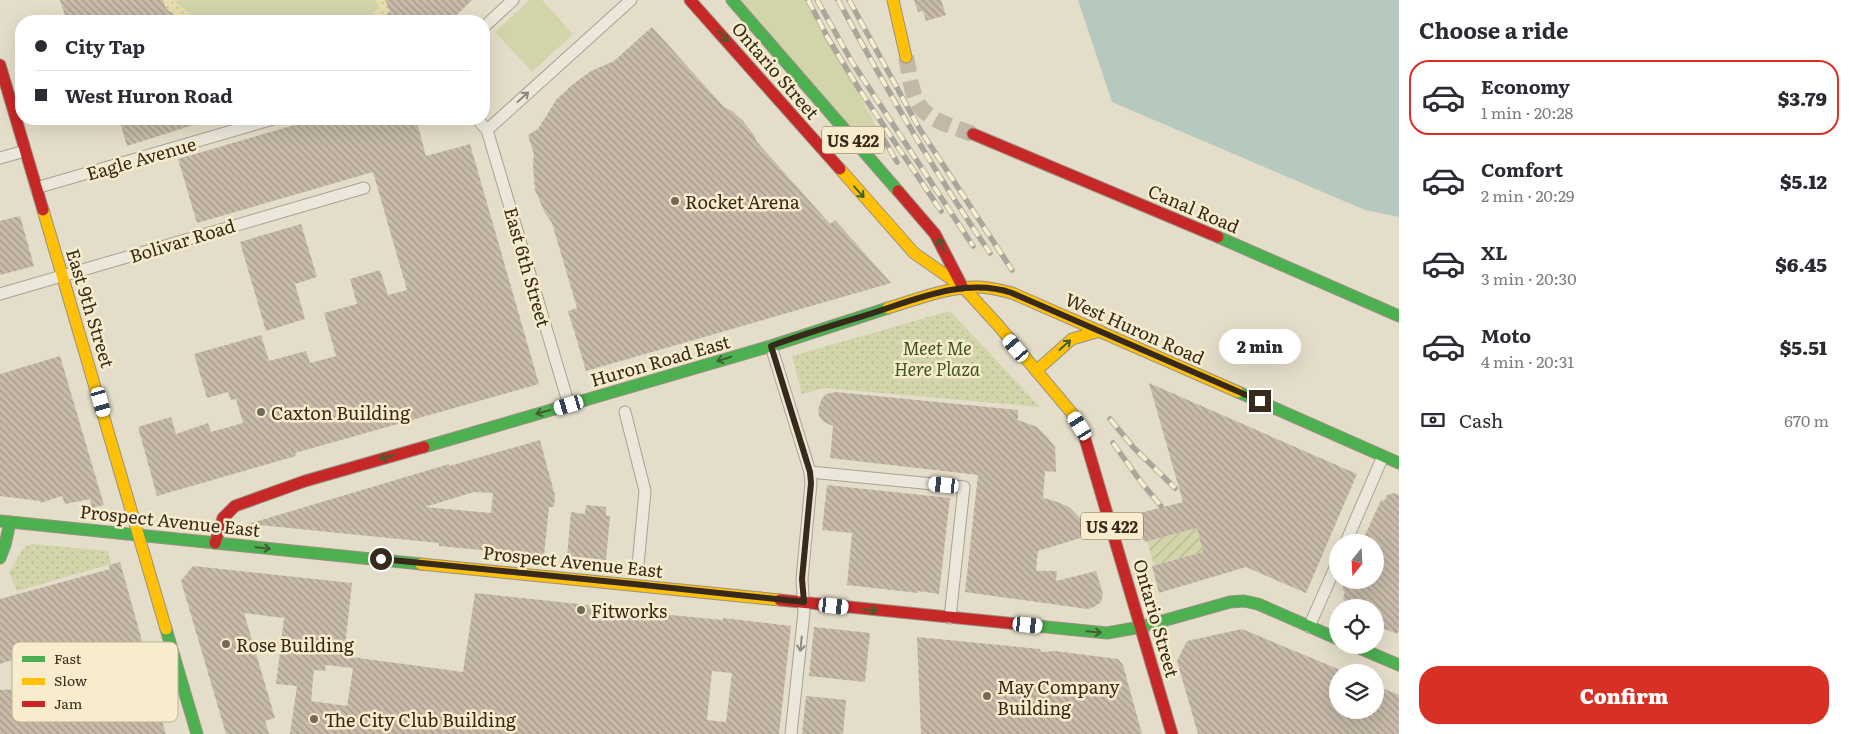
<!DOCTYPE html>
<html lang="en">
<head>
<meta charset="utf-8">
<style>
	:root { --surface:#fff; --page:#f7f7f7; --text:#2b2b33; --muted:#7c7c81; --line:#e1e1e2; --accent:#d93025 }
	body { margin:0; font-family:Literata,serif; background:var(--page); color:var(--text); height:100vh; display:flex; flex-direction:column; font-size:19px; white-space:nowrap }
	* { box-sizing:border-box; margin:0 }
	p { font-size:16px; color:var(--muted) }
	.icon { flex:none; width:28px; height:28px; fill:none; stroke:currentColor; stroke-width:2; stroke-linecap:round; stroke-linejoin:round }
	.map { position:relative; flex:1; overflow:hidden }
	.details { display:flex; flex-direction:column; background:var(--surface); width:450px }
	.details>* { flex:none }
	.banner { position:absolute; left:15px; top:15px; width:475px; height:110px; border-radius:20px; box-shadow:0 5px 20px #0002; display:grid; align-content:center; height:110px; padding:0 20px; background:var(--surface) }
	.needle { width:32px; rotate:198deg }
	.tools { position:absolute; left:1329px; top:534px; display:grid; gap:10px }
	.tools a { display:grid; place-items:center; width:55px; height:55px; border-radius:50%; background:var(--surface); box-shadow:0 5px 20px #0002; font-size:25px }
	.end { position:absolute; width:22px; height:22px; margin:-11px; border:6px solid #372a1b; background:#fff; box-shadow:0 0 0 2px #fff }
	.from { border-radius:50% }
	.bubble { position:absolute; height:35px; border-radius:18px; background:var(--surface); box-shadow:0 5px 20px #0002; font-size:16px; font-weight:800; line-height:35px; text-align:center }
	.car { position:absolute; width:15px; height:30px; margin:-15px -8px; border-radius:6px; box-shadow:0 0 4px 1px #0007; background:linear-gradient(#fff 24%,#345 0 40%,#fff 0 76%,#345 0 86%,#fff 0) }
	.banner b { display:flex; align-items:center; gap:18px; height:48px; font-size:19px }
	.banner b+b { border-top:1px solid var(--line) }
	.banner i { width:12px; height:12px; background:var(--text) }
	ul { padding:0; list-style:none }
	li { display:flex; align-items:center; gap:15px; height:75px; margin:0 10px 8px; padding:0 10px; border:2px solid transparent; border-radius:20px }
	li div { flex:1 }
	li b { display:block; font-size:19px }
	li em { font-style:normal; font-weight:800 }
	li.selected { border-color:var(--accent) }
	li>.icon { width:45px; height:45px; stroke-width:1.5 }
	h2 { padding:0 20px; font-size:22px; line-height:60px }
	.pay { display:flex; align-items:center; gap:12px; height:55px; padding:0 20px; font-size:19px }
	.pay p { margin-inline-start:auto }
	.primary-button { display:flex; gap:10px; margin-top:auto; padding:10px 20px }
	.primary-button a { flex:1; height:58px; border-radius:20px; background:var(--accent); color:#fff; font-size:20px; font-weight:800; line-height:58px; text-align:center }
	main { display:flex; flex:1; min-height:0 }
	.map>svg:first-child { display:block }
</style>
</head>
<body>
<main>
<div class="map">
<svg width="1399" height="734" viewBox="0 0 1399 734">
	<defs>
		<pattern id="sand-dots" width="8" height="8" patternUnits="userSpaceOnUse" patternTransform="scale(1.25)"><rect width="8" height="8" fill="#e9dcae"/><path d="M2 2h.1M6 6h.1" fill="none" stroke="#c8bd95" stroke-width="1.8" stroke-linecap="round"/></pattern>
		<pattern id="park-dots" width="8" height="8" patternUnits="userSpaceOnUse" patternTransform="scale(1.25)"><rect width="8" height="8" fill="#d2d5aa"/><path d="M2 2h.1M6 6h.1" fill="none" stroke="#b5b792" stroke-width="1.8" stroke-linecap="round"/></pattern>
		<pattern id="garden-furrows" width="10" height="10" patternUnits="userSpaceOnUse" patternTransform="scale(1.25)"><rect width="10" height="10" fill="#d2d5aa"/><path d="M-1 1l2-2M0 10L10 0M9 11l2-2" fill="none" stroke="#b5b792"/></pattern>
		<pattern id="building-back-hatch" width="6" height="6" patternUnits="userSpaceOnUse" patternTransform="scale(1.25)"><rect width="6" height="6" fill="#c8bbaa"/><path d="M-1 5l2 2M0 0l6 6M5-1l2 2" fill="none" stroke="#a3988a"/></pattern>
	</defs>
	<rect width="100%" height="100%" fill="#e4ddc9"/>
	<g fill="#d2d5aa">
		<polygon points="60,0 472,0 450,21 67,21"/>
		<polygon points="530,0 542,0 573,34 532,72 495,32"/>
		<polygon points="732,0 808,0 879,131 852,139"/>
	</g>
	<g fill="url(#sand-dots)">
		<polygon points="163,0 175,0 176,3 199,21 182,21 166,9"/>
		<polygon points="376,0 385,0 390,11 381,21 366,21 379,7"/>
	</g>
	<g fill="url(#park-dots)">
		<polygon points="950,311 1040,407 825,388 802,394 792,356"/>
		<path d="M33,544L108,551L111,564L17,591L9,572C18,562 19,546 33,544Z"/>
	</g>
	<polygon fill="url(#garden-furrows)" points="1197,528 1203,552 1154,565 1147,541"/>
	<polygon fill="#b5c9be" points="1078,0 1399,0 1399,217 1365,210 1112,102"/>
	<g fill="url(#building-back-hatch)" fill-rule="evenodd">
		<polygon points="60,0 163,0 166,9 182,21 67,21"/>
		<polygon points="385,0 472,0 450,21 381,21 390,11"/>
		<polygon points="914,0 941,0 946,15 926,21 923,11 918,12"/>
		<polygon points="652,27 724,107 732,111 743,121 754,135 757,142 830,224 835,220 891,283 586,371 568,311 577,308 552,223 545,213 535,190 533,164 534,154 528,135 538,129 556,100 572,85 591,71 614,61"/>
		<polygon points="119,119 206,119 206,121 127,146"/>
		<polygon points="315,119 416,119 426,156 470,144 539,384 295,453 296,456 157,496 138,427 171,417 176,434 208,423 211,432 243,423 236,399 231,400 228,392 207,398 194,354 261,335 269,361 306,351 310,363 336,356 324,313 357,304 350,279 380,270 388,295 407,290 373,172 197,223 178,159"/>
		<polygon points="20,216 34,266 0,275 0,221"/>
		<polygon points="301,224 317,277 295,284 305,319 266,331 240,242"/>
		<polygon points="60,356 88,451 104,505 92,508 90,499 65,504 62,496 40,503 40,501 0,496 0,374"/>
		<polygon points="1149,383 1357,474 1306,593 1246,567 1159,593 1152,566 1203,552 1197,528 1144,542 1136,514 1183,502"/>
		<polygon points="836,392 1018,410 1018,420 1037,427 1046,436 1055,447 1056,472 1045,471 1043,498 1055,501 1069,507 1083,521 1087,536 1038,551 1036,571 1057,571 1056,581 1096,571 1103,594 1101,602 1094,607 1087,609 965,592 978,475 830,458 833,426 824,422 819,416 818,410 822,398 826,394"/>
		<path d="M540,440L555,496L554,507H549L544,556L439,546V543L248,524L449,464V466ZM474,492L493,493L491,513L425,507Z"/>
		<polygon points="827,485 950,498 939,594 918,591 918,593 847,585 852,533 822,530"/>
		<polygon points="1393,493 1399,495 1399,629 1397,634 1375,625 1375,608 1350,608 1343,598 1345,592 1342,589 1346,580 1375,580 1375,542 1362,542 1381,500 1384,501 1387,495"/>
		<polygon points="586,505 606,507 606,516 610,516 606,560 567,556 571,512 585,514"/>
		<polygon points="120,562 144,648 139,649 166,734 0,734 0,690 20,689 12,660 0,664 0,599 110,569 109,565"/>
		<path d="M193,566L352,583L344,656L463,672L475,593L597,606V608L723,620V618L791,626L779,734H290L297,686L276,684L284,618L244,613L275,718L265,721L269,734H226L181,581ZM326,665L353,668L347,706L311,701L314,670L325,671ZM712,671L732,673L726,722L707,720Z"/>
		<polygon points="814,627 870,633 865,682 809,676"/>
		<polygon points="1242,629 1338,669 1338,710 1375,710 1375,685 1399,695 1399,734 1198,734 1177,661 1187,641"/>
		<polygon points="917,637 1040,649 1041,652 1055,651 1118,659 1123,665 1142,734 921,734"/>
		<polygon points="806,696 846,700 843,734 802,734"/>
	</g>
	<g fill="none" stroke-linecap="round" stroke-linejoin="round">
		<path stroke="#c1b9a6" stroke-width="16" stroke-dasharray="16 8" stroke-linecap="butt" d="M906,57C909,70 911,91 917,102C927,121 955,127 973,134"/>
		<defs>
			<g id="street">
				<polyline points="484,27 513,0"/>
				<polyline points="477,119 487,130 569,405"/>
				<polyline points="487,130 631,0"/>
				<polyline points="0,158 25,151"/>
				<polyline points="36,188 273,119"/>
				<polyline points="0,294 364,188"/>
				<polyline points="771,346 810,472 811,483 802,579 804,612 791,734"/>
				<polyline points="625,412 645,491 638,565"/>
				<polyline points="810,472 964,487 950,618"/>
				<polyline points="1346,542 1383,456"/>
				<polyline points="1309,627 1338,561"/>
			</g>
			<g id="fast">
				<polyline points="732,0 898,191"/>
				<polyline points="1218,237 1399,316"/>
				<polyline points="1238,392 1399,463"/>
				<polyline points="424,447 771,346 888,308"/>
				<polyline points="0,521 421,564"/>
				<polyline points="0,558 5,545 10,522"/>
				<polyline points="1027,625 1107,633 1141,627 1230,602 1244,601 1258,604 1338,639"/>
				<polyline points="166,629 197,734"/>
				<polyline points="1352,645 1399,665"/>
			</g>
			<g id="slow">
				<polyline points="893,0 906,57"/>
				<polyline points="840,169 914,253 964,288 997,324 1071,412 1078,424"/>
				<polyline points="43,210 166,629"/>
				<path d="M888,308C914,300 946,288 973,287C986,286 1000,290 1012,293L1238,392"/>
				<polyline points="1036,371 1072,339 1100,331"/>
				<polyline points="421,564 780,600"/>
			</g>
			<g id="jam">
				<polyline points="690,0 840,169"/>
				<polyline points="0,65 43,210"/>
				<polyline points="973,134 1218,237"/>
				<polyline points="898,191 935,234 962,286"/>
				<polyline points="1078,424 1083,432 1172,734"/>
				<polyline points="215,543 223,518 235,506 305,481 424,447"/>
				<polyline points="780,600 1027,625"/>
			</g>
		</defs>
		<use href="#street" stroke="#a9a193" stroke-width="13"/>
		<use href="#fast" stroke="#989183" stroke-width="13"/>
		<use href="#slow" stroke="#989183" stroke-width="13"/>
		<use href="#jam" stroke="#989183" stroke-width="13"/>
		<use href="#street" stroke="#ebe7db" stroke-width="11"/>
		<use href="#fast" stroke="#4caf50" stroke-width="11"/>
		<use href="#slow" stroke="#ffc107" stroke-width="11"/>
		<use href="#jam" stroke="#c62828" stroke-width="11"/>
		<defs>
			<g id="rail">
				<polyline points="808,0 829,40"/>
				<polyline points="817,0 852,62 973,246"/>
				<path d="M838,0C885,87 934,172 990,253"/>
				<polyline points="849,0 919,128 1012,270"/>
				<polyline points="826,35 859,89 941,211"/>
				<polyline points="878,129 897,162"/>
				<polyline points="1110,419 1134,448 1175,488"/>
				<polyline points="1113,443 1141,482 1161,506"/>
			</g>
		</defs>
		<use href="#rail" stroke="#aaa69c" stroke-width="5.5"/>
		<use href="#rail" stroke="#f7edcd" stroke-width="4" stroke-dasharray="11" stroke-linecap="butt"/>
	</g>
	<defs><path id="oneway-shaft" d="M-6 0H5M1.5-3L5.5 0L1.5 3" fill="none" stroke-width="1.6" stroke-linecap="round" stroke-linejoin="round" transform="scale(1.25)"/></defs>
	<g stroke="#3f5f30">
		<use href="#oneway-shaft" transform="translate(723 36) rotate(49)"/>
		<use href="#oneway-shaft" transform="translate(859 192) rotate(48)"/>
		<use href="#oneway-shaft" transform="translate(941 245) rotate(-118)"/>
		<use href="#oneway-shaft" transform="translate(1065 345) rotate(-42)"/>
		<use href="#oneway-shaft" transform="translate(724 359) rotate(162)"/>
		<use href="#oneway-shaft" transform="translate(543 412) rotate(164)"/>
		<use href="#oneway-shaft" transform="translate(387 457) rotate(164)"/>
		<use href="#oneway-shaft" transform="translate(263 548) rotate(6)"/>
		<use href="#oneway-shaft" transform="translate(870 610) rotate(6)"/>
		<use href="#oneway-shaft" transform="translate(1094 632) rotate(5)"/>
	</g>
	<g stroke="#91887b">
		<use href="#oneway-shaft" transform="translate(523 97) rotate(-42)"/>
		<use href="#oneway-shaft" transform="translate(801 644) rotate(96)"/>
	</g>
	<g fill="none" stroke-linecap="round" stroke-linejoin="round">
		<path stroke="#372a1b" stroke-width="6" d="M381,559L634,584L804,602L802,579L811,483L810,472L771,346C803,334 837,324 870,314C914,300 965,277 1012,293L1260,401"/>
	</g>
	<g fill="#746958" stroke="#f7edcd" stroke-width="2">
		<circle cx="675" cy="201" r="5"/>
		<circle cx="261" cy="412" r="5"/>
		<circle cx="581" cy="610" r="5"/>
		<circle cx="226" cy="644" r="5"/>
		<circle cx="987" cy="696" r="5"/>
		<circle cx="314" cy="719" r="5"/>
	</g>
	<g text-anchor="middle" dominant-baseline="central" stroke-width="5" stroke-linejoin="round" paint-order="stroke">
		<g fill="#f7edcd" stroke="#716450" stroke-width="1">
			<rect x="822" y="126.5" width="62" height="27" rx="4"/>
			<rect x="1081" y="512.5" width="62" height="27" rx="4"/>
		</g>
		<g font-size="16" font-weight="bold" fill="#372a1b">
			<text x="853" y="140">US 422</text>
			<text x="1112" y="526">US 422</text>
		</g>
		<g font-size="18" fill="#372a1b" stroke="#f7edcd">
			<text transform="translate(776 70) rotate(49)">Ontario Street</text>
			<text transform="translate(141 158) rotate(-16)">Eagle Avenue</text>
			<text transform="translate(1194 208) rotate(23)">Canal Road</text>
			<text transform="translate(182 240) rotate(-17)">Bolivar Road</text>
			<text transform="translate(528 267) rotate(74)">East 6th Street</text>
			<text transform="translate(91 308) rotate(73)">East 9th Street</text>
			<text transform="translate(1135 328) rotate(24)">West Huron Road</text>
			<text transform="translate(660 360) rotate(-16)">Huron Road East</text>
			<text transform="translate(170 520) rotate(6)">Prospect Avenue East</text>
			<text transform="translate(573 561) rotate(6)">Prospect Avenue East</text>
			<text transform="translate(1157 618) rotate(74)">Ontario Street</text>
		</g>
		<g font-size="18" fill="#372a1b" stroke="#f7edcd" text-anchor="start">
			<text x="685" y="201">Rocket Arena</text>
			<text x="271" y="412">Caxton Building</text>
			<text x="591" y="610">Fitworks</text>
			<text x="236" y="644">Rose Building</text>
			<text x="997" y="686">May Company<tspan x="997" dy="21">Building</tspan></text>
			<text x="324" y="719">The City Club Building</text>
		</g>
		<g font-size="18" font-style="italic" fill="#445421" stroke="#f7edcd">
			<text x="937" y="347">Meet Me<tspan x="937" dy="21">Here Plaza</tspan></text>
		</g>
	</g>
	<rect x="12" y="642" width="166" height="80" rx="8" fill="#f7edcd" stroke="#bdb298" stroke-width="1"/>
	<rect x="22" y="656" width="23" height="6" fill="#4caf50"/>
	<rect x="22" y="678" width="23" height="7" fill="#ffc107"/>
	<rect x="22" y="701" width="23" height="6" fill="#c62828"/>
	<g font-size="14" fill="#372a1b">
		<text x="54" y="664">Fast</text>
		<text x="54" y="686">Slow</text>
		<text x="54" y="709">Jam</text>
	</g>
</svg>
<div class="tools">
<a><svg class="needle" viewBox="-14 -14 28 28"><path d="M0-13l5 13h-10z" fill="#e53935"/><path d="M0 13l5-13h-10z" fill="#7c7c81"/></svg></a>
<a><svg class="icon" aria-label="locate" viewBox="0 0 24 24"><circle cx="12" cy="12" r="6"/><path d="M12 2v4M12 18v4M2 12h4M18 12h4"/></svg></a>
<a><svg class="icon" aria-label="layers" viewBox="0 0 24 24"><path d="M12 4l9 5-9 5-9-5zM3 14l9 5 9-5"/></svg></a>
</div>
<i class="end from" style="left:381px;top:559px"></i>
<i class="end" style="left:1260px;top:401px"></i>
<div class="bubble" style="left:1219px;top:329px;width:82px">2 min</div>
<i class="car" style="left:1016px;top:348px;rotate:320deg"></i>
<i class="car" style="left:101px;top:402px;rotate:164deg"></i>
<i class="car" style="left:569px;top:405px;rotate:254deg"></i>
<i class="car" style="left:1080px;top:426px;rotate:328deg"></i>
<i class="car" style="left:944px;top:485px;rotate:276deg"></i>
<i class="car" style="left:834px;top:606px;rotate:96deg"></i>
<i class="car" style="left:1028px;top:625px;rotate:96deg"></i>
<div class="banner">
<b><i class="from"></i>City Tap</b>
<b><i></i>West Huron Road</b>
</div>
</div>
<section class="details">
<h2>Choose a ride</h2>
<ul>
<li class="selected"><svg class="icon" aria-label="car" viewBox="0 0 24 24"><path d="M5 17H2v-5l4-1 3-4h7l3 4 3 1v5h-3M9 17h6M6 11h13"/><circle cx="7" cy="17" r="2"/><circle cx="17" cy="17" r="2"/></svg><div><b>Economy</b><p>1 min · 20:28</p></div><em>$3.79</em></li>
<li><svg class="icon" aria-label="car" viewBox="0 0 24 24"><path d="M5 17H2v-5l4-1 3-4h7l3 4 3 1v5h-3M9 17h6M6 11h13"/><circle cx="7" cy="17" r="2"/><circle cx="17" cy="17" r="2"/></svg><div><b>Comfort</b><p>2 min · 20:29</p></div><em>$5.12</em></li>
<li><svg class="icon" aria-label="car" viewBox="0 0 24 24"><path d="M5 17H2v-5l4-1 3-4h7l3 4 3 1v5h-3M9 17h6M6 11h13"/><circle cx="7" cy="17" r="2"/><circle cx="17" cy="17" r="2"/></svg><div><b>XL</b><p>3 min · 20:30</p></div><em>$6.45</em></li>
<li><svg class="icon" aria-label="car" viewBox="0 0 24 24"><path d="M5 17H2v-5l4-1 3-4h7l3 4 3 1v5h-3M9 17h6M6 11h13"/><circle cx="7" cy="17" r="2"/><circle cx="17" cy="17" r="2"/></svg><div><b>Moto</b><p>4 min · 20:31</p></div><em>$5.51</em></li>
</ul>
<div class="pay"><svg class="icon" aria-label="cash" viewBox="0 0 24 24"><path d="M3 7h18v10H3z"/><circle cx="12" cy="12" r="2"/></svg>Cash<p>670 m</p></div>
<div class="primary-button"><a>Confirm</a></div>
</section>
</main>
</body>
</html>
